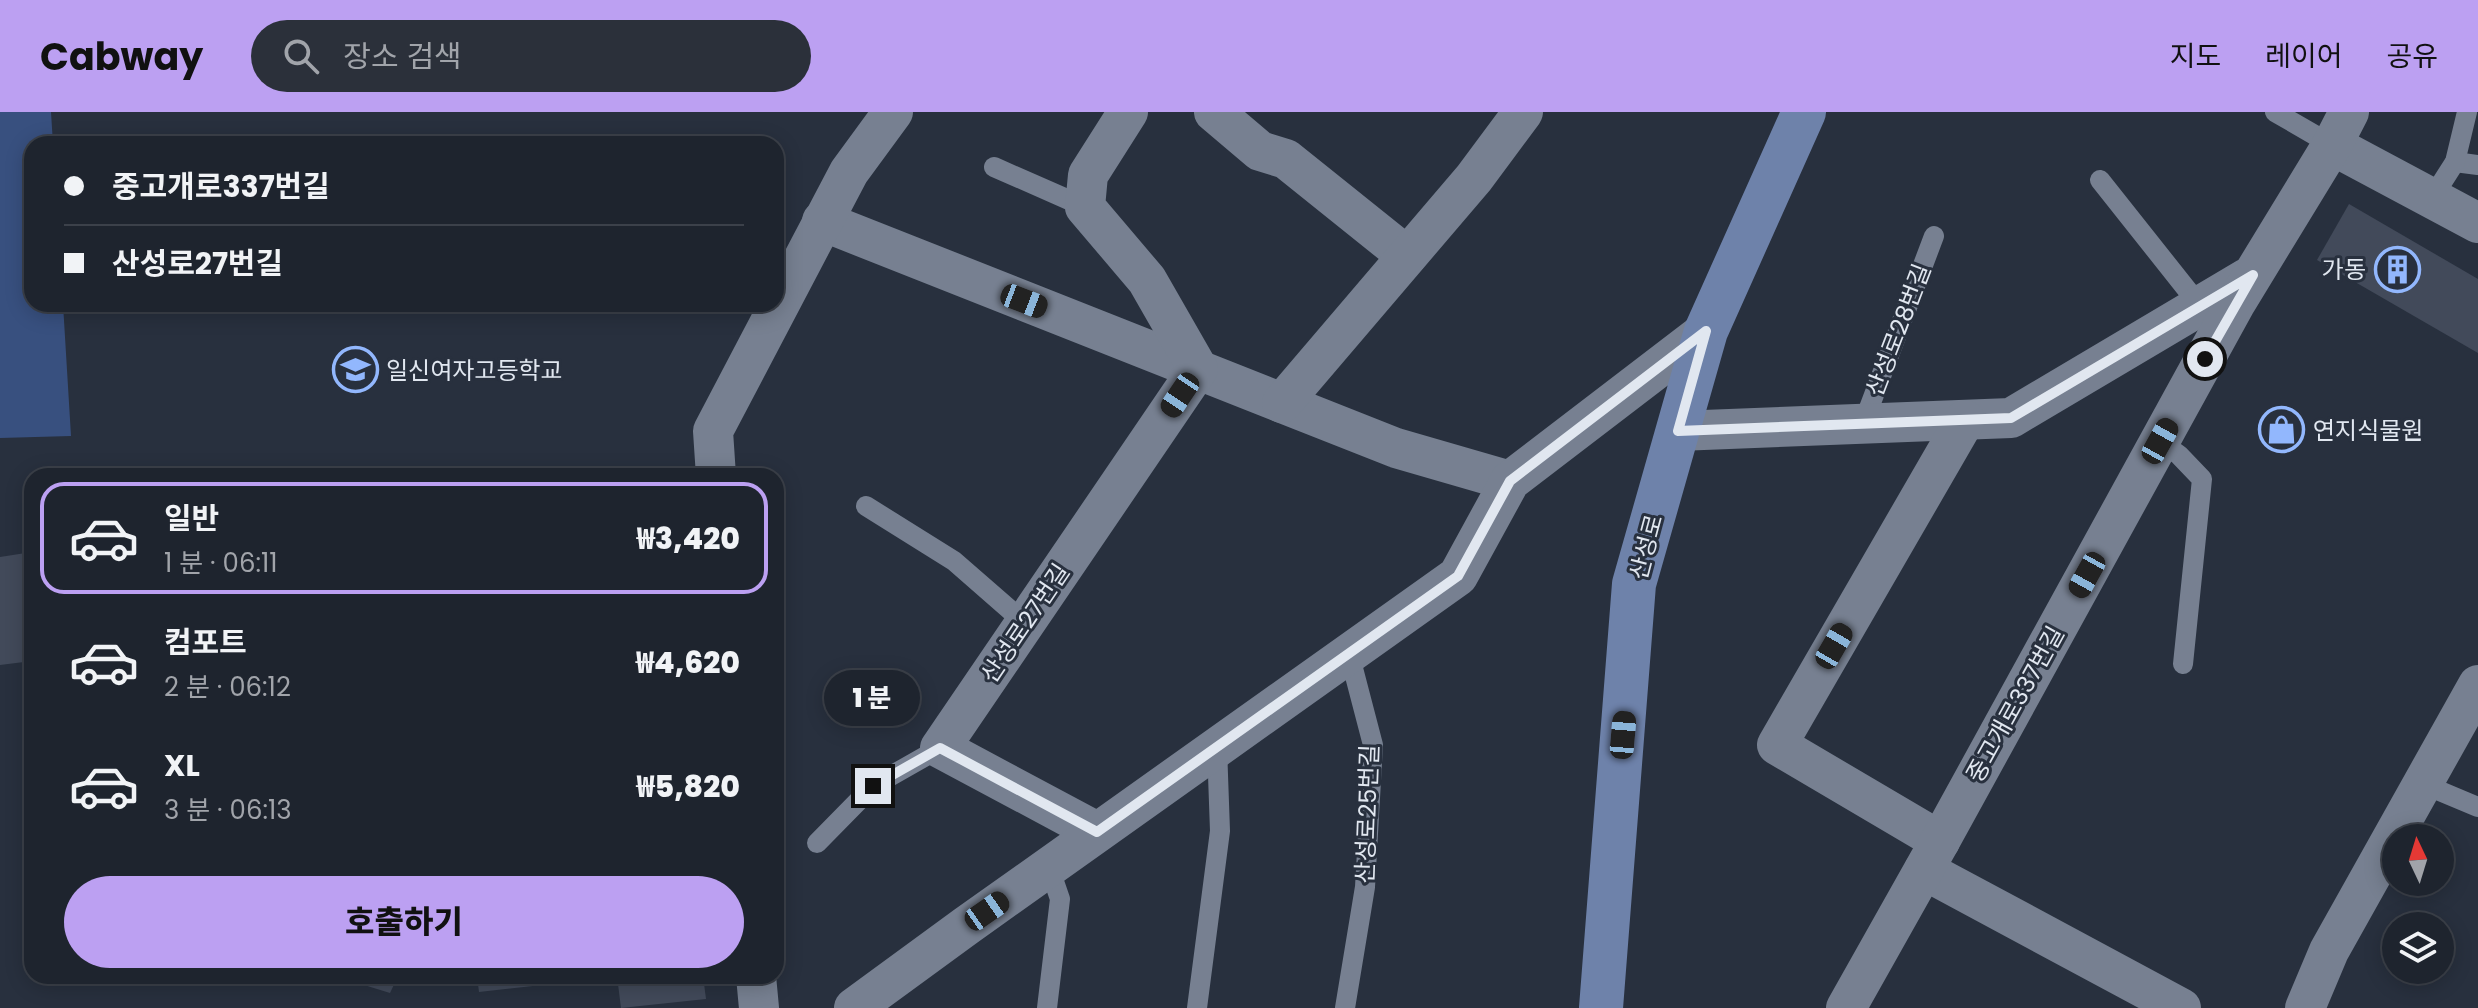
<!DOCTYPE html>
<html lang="ko">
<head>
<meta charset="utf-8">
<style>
	:root { --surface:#1e242e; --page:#2b303a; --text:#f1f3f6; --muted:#a1a4aa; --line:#3c414a; --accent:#bca0f2 }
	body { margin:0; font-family:Poppins,"Noto Sans KR",sans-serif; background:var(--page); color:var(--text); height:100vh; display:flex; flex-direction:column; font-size:30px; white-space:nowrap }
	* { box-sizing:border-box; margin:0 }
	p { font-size:26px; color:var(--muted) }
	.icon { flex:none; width:44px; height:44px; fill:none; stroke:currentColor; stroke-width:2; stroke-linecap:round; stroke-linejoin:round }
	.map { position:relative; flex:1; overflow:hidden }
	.panel { position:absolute; left:24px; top:356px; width:760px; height:516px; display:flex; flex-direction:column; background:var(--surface); border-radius:24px; box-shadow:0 4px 20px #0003,0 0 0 2px var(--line) }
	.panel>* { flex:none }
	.banner { position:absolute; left:24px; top:24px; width:760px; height:176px; border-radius:24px; box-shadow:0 4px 20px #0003,0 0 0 2px var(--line); display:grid; align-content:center; height:176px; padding:0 40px; background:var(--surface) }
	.needle { width:52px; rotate:356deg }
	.buttons { position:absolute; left:2382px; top:712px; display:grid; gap:16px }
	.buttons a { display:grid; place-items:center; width:72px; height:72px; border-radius:50%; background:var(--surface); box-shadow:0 4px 20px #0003,0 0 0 2px var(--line); font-size:40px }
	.end { position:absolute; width:36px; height:36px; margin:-18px; border:10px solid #e1e7f0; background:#111; box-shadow:0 0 0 4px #111 }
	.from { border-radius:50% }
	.bubble { position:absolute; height:56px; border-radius:28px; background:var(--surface); box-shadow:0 4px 20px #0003,0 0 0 2px var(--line); font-size:26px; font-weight:800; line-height:56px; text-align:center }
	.car { position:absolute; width:24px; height:48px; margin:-24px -12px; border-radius:10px; box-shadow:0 0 6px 2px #0007; background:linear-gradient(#222 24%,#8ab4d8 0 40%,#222 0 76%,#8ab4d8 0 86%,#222 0) }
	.banner b { display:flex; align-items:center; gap:28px; height:76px; font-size:30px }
	.banner b+b { border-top:2px solid var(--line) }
	.banner i { width:20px; height:20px; background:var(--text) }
	ul { padding:14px 0 0; list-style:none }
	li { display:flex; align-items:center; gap:24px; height:112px; margin:0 16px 12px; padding:0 24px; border:4px solid transparent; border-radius:24px }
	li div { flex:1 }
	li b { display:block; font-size:30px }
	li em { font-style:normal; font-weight:800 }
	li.active { border-color:var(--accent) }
	li>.icon { width:72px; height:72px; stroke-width:1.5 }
	.cta { display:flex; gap:16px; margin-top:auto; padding:16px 40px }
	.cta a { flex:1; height:92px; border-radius:48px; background:var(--accent); color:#111; font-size:32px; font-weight:800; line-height:92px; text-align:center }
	header { display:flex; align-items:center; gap:48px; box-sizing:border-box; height:112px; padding:0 40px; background:var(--accent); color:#111 }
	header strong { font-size:38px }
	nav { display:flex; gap:44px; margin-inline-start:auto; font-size:28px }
	.search { width:560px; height:72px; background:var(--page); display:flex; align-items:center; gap:20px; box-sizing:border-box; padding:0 28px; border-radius:44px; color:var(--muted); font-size:30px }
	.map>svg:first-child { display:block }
</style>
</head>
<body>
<header>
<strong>Cabway</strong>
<div class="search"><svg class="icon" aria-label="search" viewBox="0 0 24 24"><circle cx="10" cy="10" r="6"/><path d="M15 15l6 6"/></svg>장소 검색</div>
<nav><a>지도</a><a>레이어</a><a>공유</a></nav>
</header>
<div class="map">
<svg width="2478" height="896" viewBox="0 0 2478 896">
	<rect width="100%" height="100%" fill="#28303e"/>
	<polygon fill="#38507f" points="0,0 51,0 53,32 32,32 32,192 63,192 71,324 0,326"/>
	<g fill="#424a5a">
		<polygon points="2349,92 2478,167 2478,241 2317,148"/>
		<polygon points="32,440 32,549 0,553 0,445"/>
		<polygon points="335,864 398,864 390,881"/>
		<polygon points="477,864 605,864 605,866 479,880"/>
		<polygon points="617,864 703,864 706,887 621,896"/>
	</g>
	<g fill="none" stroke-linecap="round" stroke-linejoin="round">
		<g stroke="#778091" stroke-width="20">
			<polyline points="2275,0 2332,33"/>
			<polyline points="2455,50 2478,53"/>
			<polyline points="994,55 1085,95"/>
			<polyline points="2100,68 2200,194"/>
			<polyline points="2432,86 2455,50 2467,0"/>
			<polyline points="1863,312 1934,124"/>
			<polyline points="2160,329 2179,343 2202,367 2183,552"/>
			<polyline points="866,394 954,449 1025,511"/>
			<polyline points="2423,672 2478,695"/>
			<polyline points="817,731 873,674 940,636"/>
			<polyline points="1047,896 1060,787 1049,755"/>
			<polyline points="1197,896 1220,719 1217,635"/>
			<polyline points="1345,896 1365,775 1373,633 1349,541"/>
		</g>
		<g stroke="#778091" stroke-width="40">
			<polyline points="1214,0 1260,39 1286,47 1407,144"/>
			<polyline points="2332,33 2478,111"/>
			<polyline points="822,109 1396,336 1510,369"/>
			<polyline points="1282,291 1474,66 1523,0"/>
			<polyline points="1678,319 2011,306 2247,166"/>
			<polyline points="716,364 713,319 849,60 893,0"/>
			<polyline points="1097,720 940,636 1198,257 1147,168 1085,95 1088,63 1128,0"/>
			<polyline points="1940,729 1777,633 1965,308"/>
			<polyline points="1924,758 2181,896"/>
			<polyline points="756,864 759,896"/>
			<polyline points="854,896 966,814 1458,464 1510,369 1706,219"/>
			<polyline points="1846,896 1940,729 2235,192 2332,33 2349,0"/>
			<polyline points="2305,896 2329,839 2478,573"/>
		</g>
		<polyline stroke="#6e82aa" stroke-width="44" points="1601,896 1634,472 1706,219 1804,0"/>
	</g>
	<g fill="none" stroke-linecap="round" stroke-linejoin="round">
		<polyline stroke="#e1e7f0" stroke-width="10" points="873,674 940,636 1097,720 1458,464 1510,369 1706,219 1678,319 2011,306 2253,163 2205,247"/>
	</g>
	<defs>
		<symbol id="building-ring" viewBox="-11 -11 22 22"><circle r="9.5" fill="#28303e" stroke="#92b7fd" stroke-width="1.5"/><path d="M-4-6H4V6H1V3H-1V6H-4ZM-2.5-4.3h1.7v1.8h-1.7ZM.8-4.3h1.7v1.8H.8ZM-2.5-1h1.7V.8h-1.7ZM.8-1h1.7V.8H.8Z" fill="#92b7fd"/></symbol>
		<symbol id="school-ring" viewBox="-11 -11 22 22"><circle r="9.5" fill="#28303e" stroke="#92b7fd" stroke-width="1.5"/><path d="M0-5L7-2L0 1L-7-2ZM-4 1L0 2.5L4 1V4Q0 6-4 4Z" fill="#92b7fd"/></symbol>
		<symbol id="shop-ring" viewBox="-11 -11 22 22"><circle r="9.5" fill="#28303e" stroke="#92b7fd" stroke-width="1.5"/><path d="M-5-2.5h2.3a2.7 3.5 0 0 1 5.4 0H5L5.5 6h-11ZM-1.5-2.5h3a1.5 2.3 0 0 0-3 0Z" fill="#92b7fd"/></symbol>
	</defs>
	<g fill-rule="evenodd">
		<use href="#building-ring" x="2372" y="132" width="51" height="51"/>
		<use href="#school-ring" x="330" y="232" width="51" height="51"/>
		<use href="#shop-ring" x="2256" y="292" width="51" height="51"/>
	</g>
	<g text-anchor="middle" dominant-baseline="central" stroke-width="6" stroke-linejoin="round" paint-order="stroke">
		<g font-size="24" fill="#e1e7f0" stroke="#28303e" text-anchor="start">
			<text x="2366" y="157" text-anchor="end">가동</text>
			<text x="386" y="258">일신여자고등학교</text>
			<text x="2313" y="318">연지식물원</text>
		</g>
		<g font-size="24" fill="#e1e7f0" stroke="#28303e">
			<text transform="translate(1898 218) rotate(-69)">산성로28번길</text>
			<text transform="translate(1646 435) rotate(-75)">산성로</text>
			<text transform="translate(1025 511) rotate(-56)">산성로27번길</text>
			<text transform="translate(2015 592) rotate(-61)">중고개로337번길</text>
			<text transform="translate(1367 702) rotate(-88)">산성로25번길</text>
		</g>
	</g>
</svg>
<div class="buttons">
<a><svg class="needle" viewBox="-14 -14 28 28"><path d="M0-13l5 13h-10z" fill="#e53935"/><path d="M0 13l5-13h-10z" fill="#a1a4aa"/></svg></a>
<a><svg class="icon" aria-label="layers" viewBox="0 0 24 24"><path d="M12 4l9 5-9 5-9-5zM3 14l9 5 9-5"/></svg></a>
</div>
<i class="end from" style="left:2205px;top:247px"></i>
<i class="end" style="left:873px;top:674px"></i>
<div class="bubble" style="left:824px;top:558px;width:96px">1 분</div>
<i class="car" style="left:1024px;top:189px;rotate:111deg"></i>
<i class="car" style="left:1180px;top:283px;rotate:214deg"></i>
<i class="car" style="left:2160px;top:329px;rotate:29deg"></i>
<i class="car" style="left:2087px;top:463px;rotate:209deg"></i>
<i class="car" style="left:1834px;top:534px;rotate:30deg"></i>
<i class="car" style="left:1623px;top:623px;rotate:5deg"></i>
<i class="car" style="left:987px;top:799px;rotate:55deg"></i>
<div class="banner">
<b><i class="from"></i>중고개로337번길</b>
<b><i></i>산성로27번길</b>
</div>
<section class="panel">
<ul>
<li class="active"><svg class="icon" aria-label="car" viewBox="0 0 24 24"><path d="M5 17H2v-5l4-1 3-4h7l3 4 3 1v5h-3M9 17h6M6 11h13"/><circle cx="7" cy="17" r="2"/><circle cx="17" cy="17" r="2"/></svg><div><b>일반</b><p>1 분 · 06:11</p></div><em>₩3,420</em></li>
<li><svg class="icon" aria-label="car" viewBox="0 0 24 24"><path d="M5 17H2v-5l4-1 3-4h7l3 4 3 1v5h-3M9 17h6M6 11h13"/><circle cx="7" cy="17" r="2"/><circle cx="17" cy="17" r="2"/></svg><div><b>컴포트</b><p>2 분 · 06:12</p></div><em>₩4,620</em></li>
<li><svg class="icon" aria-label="car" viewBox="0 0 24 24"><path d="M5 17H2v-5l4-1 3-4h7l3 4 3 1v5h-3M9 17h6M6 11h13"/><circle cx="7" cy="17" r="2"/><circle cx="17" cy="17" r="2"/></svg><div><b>XL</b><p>3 분 · 06:13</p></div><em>₩5,820</em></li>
</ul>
<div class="cta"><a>호출하기</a></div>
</section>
</div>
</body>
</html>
